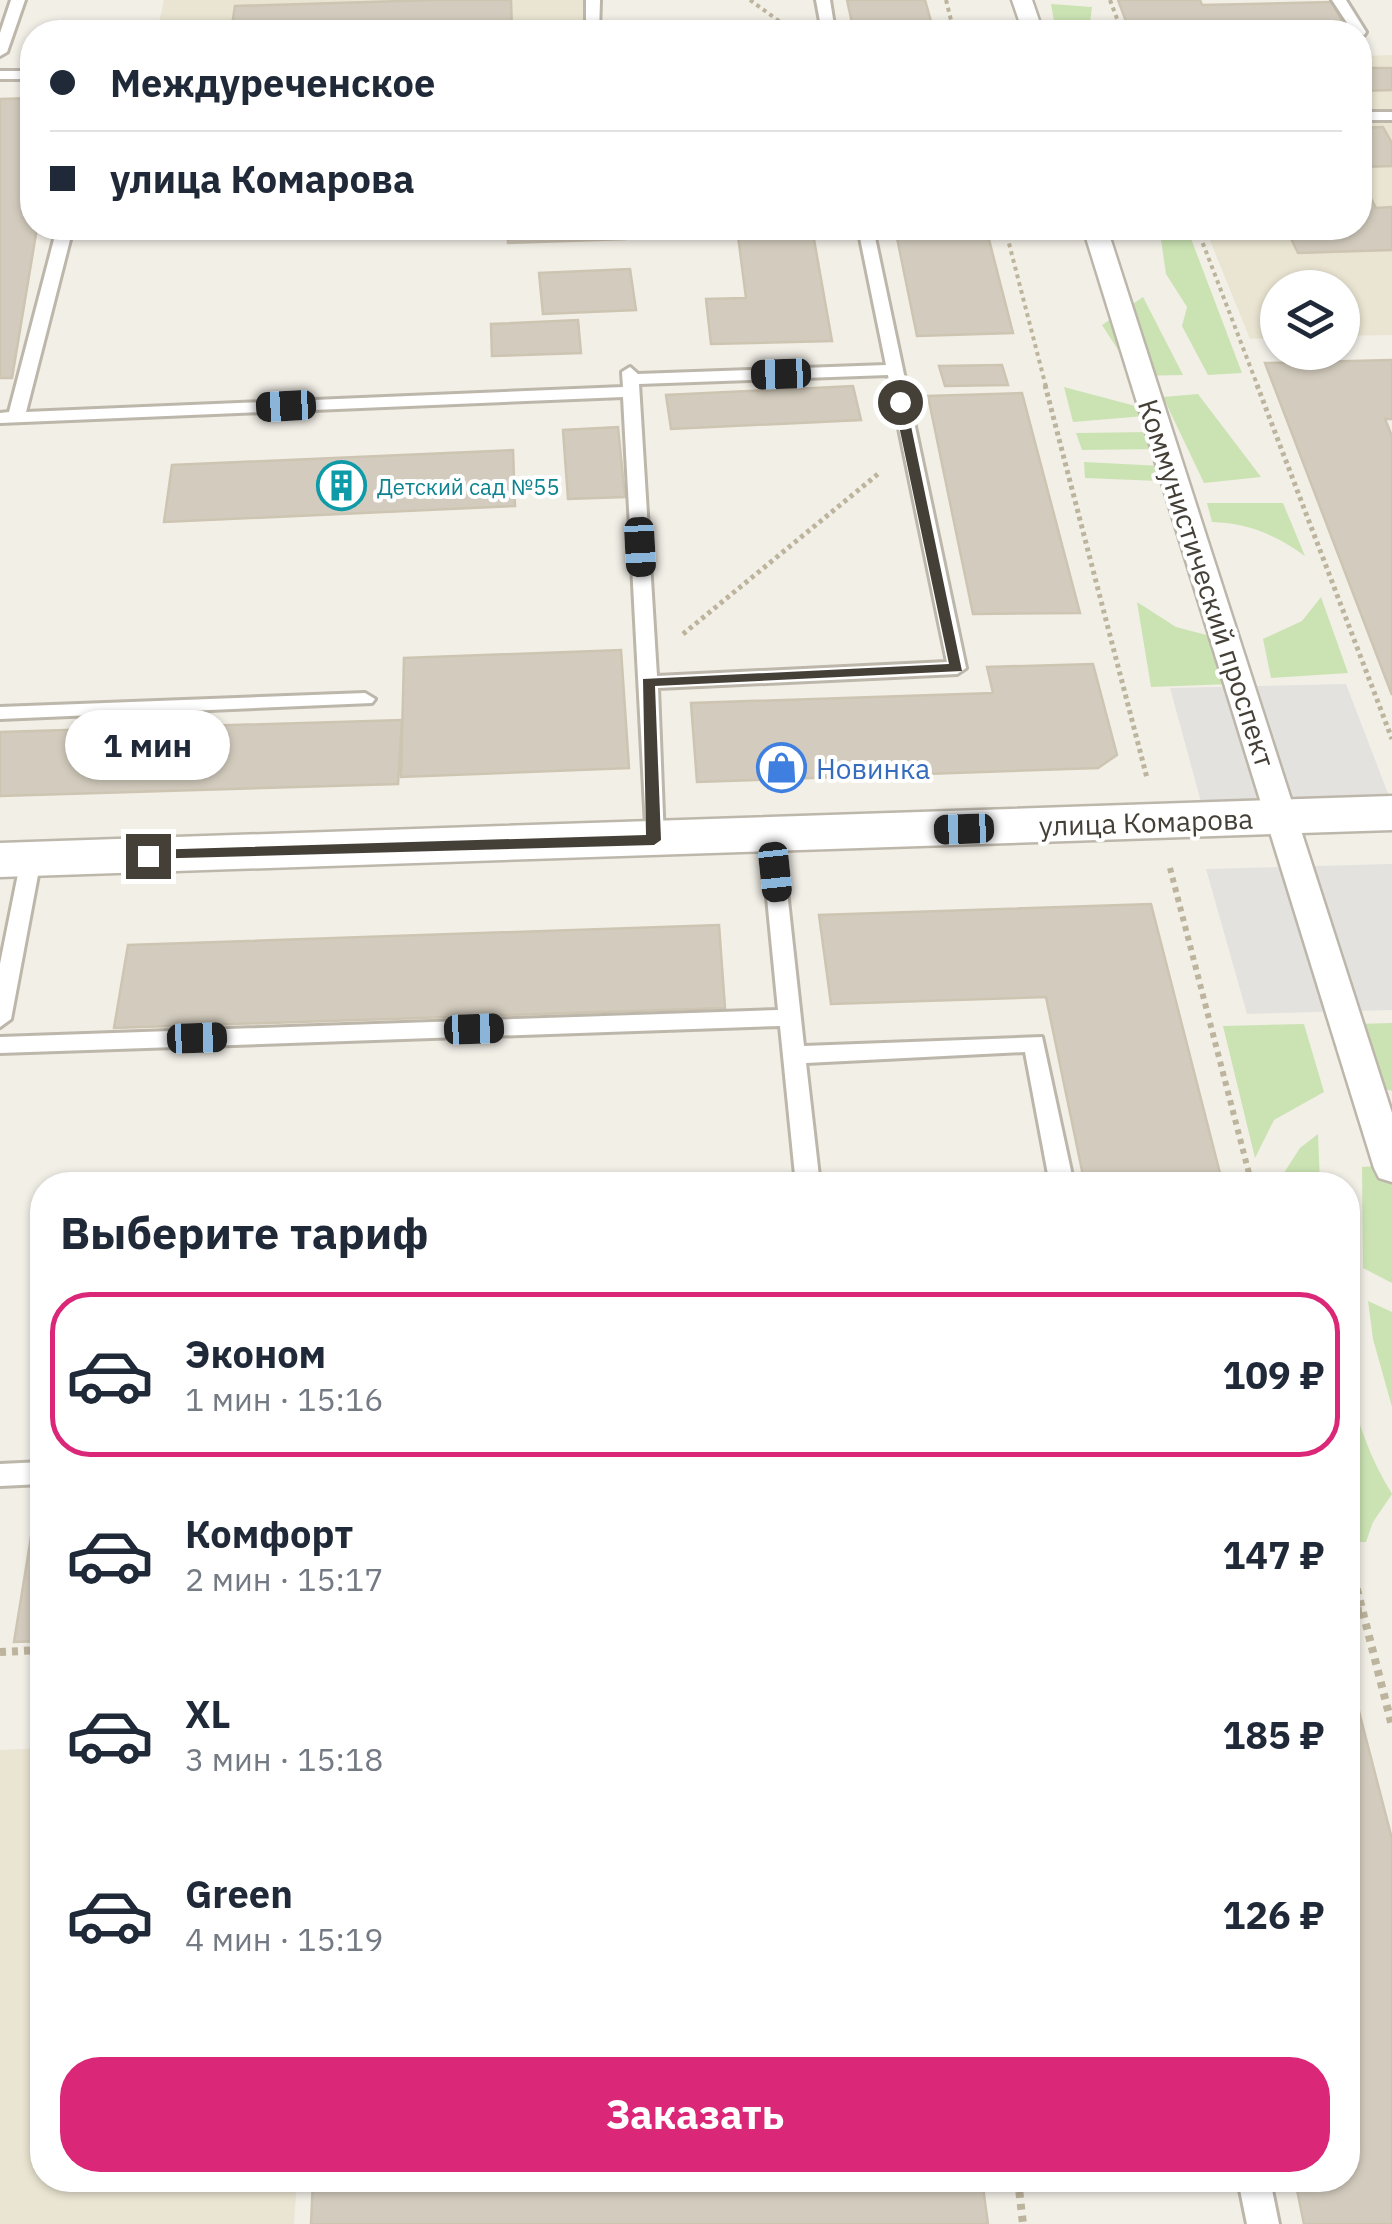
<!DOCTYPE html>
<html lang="ru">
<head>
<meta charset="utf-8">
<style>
	:root { --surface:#fff; --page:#f2f2f3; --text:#1f2937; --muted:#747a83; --line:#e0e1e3; --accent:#db2777 }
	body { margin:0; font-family:"IBM Plex Sans",sans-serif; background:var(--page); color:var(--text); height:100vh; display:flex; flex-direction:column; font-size:38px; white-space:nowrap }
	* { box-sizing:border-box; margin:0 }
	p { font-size:32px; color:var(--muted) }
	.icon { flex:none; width:55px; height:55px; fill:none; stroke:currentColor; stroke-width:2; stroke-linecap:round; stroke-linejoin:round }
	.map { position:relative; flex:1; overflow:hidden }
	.sheet { position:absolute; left:30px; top:1172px; width:1330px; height:1020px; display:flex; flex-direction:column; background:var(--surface); border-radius:40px; box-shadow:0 2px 8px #0004 }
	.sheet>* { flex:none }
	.guide { position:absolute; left:20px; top:20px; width:1352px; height:220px; border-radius:40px; box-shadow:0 2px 8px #0004; display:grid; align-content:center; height:220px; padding:0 30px; background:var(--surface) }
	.tools { position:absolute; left:1260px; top:270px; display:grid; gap:20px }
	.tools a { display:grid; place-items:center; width:100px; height:100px; border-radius:50%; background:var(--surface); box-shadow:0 2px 8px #0004; font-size:50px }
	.end { position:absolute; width:45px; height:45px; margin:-22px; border:12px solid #454037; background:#fff; box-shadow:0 0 0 5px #fff }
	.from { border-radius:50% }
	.bubble { position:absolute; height:70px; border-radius:35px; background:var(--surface); box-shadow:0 2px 8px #0004; font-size:32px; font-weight:800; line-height:70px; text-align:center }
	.car { position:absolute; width:30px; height:60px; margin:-30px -15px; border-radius:12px; box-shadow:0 0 8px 2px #0007; background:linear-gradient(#222 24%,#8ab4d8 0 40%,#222 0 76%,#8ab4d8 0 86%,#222 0) }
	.guide b { display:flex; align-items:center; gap:35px; height:95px; font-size:38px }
	.guide b+b { border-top:2px solid var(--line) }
	.guide i { width:25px; height:25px; background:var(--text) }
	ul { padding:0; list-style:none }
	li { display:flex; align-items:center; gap:30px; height:165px; margin:0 20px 15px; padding:0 10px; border:5px solid transparent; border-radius:40px }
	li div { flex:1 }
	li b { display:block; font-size:38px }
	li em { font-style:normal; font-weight:800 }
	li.on { border-color:var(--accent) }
	li>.icon { width:90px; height:90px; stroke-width:1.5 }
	h2 { padding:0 30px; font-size:45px; line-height:120px }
	.primary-button { display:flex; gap:20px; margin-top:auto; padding:20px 30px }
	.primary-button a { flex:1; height:115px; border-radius:40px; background:var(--accent); color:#fff; font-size:40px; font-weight:800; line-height:115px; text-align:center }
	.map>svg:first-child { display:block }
</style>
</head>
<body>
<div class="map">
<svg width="1392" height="2224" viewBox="0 0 1392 2224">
	<rect width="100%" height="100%" fill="#f2efe7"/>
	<g fill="#eae5d2">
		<polygon points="164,0 595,0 598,32 157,32"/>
		<polygon points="1392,55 1392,335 1343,336 1342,288 1278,288 1277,338 1250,339 1205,228 1360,228 1360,56"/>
		<polygon points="42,1748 42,2180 297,2180 294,2224 0,2224 0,1750"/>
	</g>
	<g fill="#cbe3b3">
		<polygon points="1051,4 1092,7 1089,32 1056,32"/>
		<polygon points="1176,228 1187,228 1242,373 1208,375 1182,326 1187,307 1166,274 1161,240"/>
		<polygon points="1143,297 1183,375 1135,376 1102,325"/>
		<polygon points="1064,387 1143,408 1145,416 1073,422"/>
		<polygon points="1198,394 1261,477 1204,483 1163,397"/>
		<polygon points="1151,432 1159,449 1082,450 1076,433"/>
		<polygon points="1084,462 1162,466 1159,481 1085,478"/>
		<path d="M1207,503H1283L1305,556C1276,535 1248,523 1212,522Z"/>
		<polygon points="1321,597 1348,673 1271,678 1263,639 1302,621"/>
		<polygon points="1137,602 1176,627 1218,638 1232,684 1151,687"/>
		<polygon points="1392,1023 1392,1091 1376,1086 1355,1024"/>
		<polygon points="1304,1024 1324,1092 1274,1120 1255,1158 1223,1026"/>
		<polygon points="1318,1134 1320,1185 1276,1185 1300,1148"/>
		<polygon points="1392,1165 1392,1283 1363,1268 1362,1167"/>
		<polygon points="1368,1301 1392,1312 1392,1407 1373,1339"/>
		<path d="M1348,1380C1357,1422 1370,1458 1392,1494L1373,1522L1366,1542H1357L1348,1506Z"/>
	</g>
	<g fill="#e4e2df">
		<polygon points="1346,684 1389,796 1201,802 1170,688"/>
		<polygon points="1392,864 1392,1010 1247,1014 1206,869"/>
	</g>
	<g fill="#d3ccbe" stroke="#cdc4b2" stroke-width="2.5">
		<polygon points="434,0 511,0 512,32 231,32 235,6"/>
		<polygon points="847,0 925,0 934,32 854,32"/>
		<polygon points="1118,0 1200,0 1202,5 1332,2 1347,32 1130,32"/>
		<polygon points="1360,68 1392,68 1392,90 1360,91"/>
		<polygon points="32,98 32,228 37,228 12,378 0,378 0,99"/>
		<polygon points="1383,127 1392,143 1392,166 1360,167 1360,128"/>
		<polygon points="1360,177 1376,208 1392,207 1392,250 1298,253 1286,228 1360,228"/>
		<polygon points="508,228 624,228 625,239 508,243"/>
		<polygon points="737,228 812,228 832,341 711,344 706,299 746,298"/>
		<polygon points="895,228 986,228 1013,333 917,336"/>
		<polygon points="630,269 636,310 543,314 539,273"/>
		<polygon points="578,320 581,353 492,356 491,324"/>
		<polygon points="1392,360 1392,419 1385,419 1392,436 1392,695 1265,363"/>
		<polygon points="1002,365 1008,385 945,386 939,366"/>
		<polygon points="853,386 861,420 671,429 666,395"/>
		<polygon points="1022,393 1080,613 973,614 928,396"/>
		<polygon points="618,427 625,497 568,499 563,430"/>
		<polygon points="513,450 515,506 164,522 172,465"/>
		<polygon points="621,650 629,768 401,777 404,658"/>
		<polygon points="1093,664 1117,755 1098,768 697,782 691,703 993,693 987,667"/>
		<polygon points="402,720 398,784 0,796 0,732"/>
		<polygon points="1151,904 1223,1185 1085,1185 1046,997 831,1004 819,915"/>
		<polygon points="719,925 725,1008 114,1028 128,945"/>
		<polygon points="42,1505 42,1641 14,1642 36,1506"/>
		<polygon points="1355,1696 1392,1839 1392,2224 1304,2224 1295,2180 1348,2180 1348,1697"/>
		<polygon points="313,2180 982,2180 988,2224 311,2224"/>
	</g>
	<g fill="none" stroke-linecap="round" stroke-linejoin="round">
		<defs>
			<g id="service">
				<polygon points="11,0 25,0 7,52 0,56 0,33"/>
				<polygon points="586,0 600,0 599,32 586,32"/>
				<polygon points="816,0 830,0 835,32 822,32"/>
				<polygon points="1332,0 1346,0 1366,32 1364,35 1353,32"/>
				<rect x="0" y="71" width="32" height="8"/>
				<rect x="1360" y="112" width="32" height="8"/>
				<path d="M57,228H73L26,412L623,387L622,372L630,367L638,374L886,365L858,228H873L966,668L957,674L658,688L664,840L661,845H647L623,397L0,423V413L9,412ZM888,375L947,662L657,676L639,384Z"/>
				<polygon points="365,693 375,699 372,703 0,719 0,707"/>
				<polygon points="771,829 781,836 804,1046 1042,1037 1074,1185 1050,1185 1025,1052 806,1063 820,1185 796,1185 780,1026 0,1053 0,1037 778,1010 761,836"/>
				<polygon points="31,852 41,859 11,1019 0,1027 0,964 21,859"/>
				<polygon points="42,1462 42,1484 0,1486 0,1464"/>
				<polygon points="1238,2180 1270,2180 1279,2224 1247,2224"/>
			</g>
			<g id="pedestrian">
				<polygon points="1012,0 1032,0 1043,32 1023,32"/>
				<polygon points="1083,228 1107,228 1392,1113 1392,1182 1379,1178 1374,1168"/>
			</g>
			<polygon id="tertiary" points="1392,796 1392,830 0,877 0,843"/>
		</defs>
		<use href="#service" stroke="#bdb7ab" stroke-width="6"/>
		<use href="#pedestrian" stroke="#bdb7ab" stroke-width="5"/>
		<use href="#tertiary" stroke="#bdb7ab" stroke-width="5"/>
		<g stroke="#bdb49d" stroke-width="4" stroke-dasharray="4 4" stroke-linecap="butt">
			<polyline points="750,0 790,29"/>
			<polyline points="946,0 954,32"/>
			<polyline points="1110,0 1122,32"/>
			<polyline points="1005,228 1046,387"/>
			<polyline points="1197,228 1258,387"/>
		</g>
		<g stroke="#bdb49d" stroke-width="5" stroke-dasharray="4 4" stroke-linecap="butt">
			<polyline points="1045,385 1147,778"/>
			<polyline points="1257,385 1392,739"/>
			<polyline points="683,634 878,474"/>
		</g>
		<polyline stroke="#bdb49d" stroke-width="6" stroke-dasharray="5 5" stroke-linecap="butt" points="1170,868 1252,1185"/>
		<g stroke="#bdb49d" stroke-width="8" stroke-dasharray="6 6" stroke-linecap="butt">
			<polyline points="1348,1554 1392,1726"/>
			<polyline points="1348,1612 1362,1611"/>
			<polyline points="0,1652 42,1650"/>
			<polyline points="1018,2180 1023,2224"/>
		</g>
		<use href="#service" fill="#fff" fill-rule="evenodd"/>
		<use href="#pedestrian" fill="#fff" fill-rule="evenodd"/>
		<use href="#tertiary" fill="#fff" fill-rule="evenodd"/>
	</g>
	<polygon fill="#454037" points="900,398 906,402 962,671 655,686 661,840 654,845 142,859 142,852 148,850 646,835 643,679 949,664 894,402"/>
	<defs>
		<symbol id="building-ring" viewBox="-11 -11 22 22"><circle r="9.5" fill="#fff" stroke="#0f9aa8" stroke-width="1.5"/><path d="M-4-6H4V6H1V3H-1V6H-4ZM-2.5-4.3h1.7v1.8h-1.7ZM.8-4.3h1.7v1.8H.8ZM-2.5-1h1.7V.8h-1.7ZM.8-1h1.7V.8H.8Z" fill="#0f9aa8"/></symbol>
		<symbol id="shop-ring" viewBox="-11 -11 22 22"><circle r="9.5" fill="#fff" stroke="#3f7fe0" stroke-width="1.5"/><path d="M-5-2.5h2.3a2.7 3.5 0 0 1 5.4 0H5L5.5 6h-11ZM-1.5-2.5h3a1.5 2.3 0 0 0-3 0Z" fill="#3f7fe0"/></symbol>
	</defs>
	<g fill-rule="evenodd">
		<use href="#building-ring" x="314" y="458" width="55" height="55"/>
		<use href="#shop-ring" x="754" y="740" width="55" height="55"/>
	</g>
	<g text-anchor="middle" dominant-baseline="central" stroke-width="8" stroke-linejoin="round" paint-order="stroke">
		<g font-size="22" fill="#0d838f" stroke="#fff" text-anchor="start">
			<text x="377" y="486">Детский сад №55</text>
		</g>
		<g font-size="28" fill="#454037" stroke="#fff">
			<text transform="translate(1207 583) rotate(72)">Коммунистический проспект</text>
			<text transform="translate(1146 822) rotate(-2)">улица Комарова</text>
		</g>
		<g font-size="28" fill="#366cbe" stroke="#fff" text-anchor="start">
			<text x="816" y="768">Новинка</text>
		</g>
	</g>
</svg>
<div class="tools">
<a><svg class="icon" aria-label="layers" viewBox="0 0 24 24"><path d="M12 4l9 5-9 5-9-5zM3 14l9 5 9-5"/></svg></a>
</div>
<i class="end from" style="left:900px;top:402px"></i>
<i class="end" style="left:148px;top:856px"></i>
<div class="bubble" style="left:65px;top:710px;width:165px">1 мин</div>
<i class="car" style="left:781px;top:374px;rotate:268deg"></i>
<i class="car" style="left:286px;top:406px;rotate:267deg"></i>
<i class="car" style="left:640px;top:547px;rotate:177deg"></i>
<i class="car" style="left:964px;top:829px;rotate:268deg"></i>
<i class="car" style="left:775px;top:872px;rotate:174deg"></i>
<i class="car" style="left:474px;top:1029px;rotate:88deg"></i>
<i class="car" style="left:197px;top:1038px;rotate:88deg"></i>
<div class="guide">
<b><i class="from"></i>Междуреченское</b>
<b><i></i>улица Комарова</b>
</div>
<section class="sheet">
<h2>Выберите тариф</h2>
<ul>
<li class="on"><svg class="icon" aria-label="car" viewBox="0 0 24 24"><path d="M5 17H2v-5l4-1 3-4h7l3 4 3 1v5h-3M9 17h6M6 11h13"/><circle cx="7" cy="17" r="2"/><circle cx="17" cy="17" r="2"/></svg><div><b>Эконом</b><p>1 мин · 15:16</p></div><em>109 ₽</em></li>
<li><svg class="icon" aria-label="car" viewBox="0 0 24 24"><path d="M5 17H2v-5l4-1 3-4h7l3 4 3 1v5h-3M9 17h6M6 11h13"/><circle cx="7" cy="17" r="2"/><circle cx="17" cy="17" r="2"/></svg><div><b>Комфорт</b><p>2 мин · 15:17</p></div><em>147 ₽</em></li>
<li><svg class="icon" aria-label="car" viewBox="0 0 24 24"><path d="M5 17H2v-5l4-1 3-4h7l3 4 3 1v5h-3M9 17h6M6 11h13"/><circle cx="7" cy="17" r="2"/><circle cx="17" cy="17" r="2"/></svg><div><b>XL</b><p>3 мин · 15:18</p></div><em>185 ₽</em></li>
<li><svg class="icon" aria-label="car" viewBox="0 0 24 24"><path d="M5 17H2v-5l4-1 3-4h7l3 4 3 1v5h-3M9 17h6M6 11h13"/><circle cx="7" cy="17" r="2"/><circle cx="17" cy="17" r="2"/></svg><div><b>Green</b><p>4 мин · 15:19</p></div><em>126 ₽</em></li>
</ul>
<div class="primary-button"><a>Заказать</a></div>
</section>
</div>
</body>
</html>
